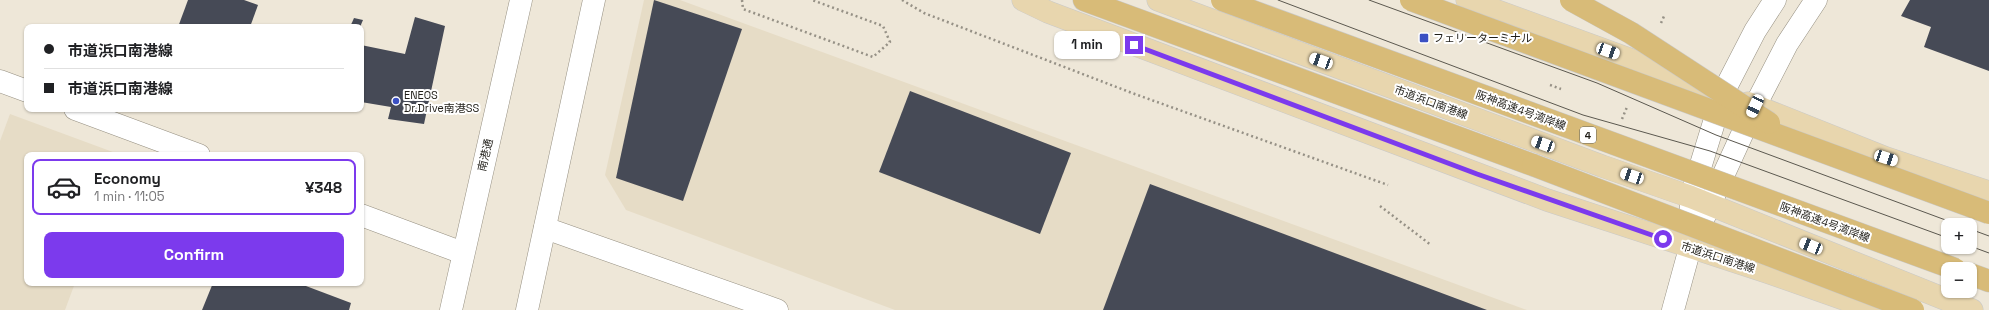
<!DOCTYPE html>
<html lang="en">
<head>
<meta charset="utf-8">
<style>
	:root { --surface:#fff; --page:#f6f6f6; --text:#202124; --muted:#757577; --line:#e0e0e0; --accent:#7c3aed }
	body { margin:0; font-family:"Space Grotesk","Noto Sans JP",sans-serif; background:var(--page); color:var(--text); height:100vh; display:flex; flex-direction:column; font-size:15px; white-space:nowrap }
	* { box-sizing:border-box; margin:0 }
	p { font-size:13px; color:var(--muted) }
	.icon { flex:none; width:22px; height:22px; fill:none; stroke:currentColor; stroke-width:2; stroke-linecap:round; stroke-linejoin:round }
	.map { position:relative; flex:1; overflow:hidden }
	.panel { position:absolute; left:24px; top:152px; width:340px; height:134px; display:flex; flex-direction:column; background:var(--surface); border-radius:8px; box-shadow:0 1px 3px #0004 }
	.panel>* { flex:none }
	.banner { position:absolute; left:24px; top:24px; width:340px; height:88px; border-radius:8px; box-shadow:0 1px 3px #0004; display:grid; align-content:center; height:88px; padding:0 20px; background:var(--surface) }
	.controls { position:absolute; left:1941px; top:218px; display:grid; gap:8px }
	.controls a { display:grid; place-items:center; width:36px; height:36px; border-radius:8px; background:var(--surface); box-shadow:0 1px 3px #0004; font-size:20px }
	.end { position:absolute; width:18px; height:18px; margin:-9px; border:5px solid #7c3aed; background:#fff; box-shadow:0 0 0 2px #fff }
	.from { border-radius:50% }
	.bubble { position:absolute; height:28px; border-radius:8px; background:var(--surface); box-shadow:0 1px 3px #0004; font-size:13px; font-weight:700; line-height:28px; text-align:center }
	.car { position:absolute; width:12px; height:24px; margin:-12px -6px; border-radius:5px; box-shadow:0 0 3px 1px #0007; background:linear-gradient(#fff 24%,#345 0 40%,#fff 0 76%,#345 0 86%,#fff 0) }
	.banner b { display:flex; align-items:center; gap:14px; height:38px; font-size:15px }
	.banner b+b { border-top:1px solid var(--line) }
	.banner i { width:10px; height:10px; background:var(--text) }
	ul { padding:7px 0 0; list-style:none }
	li { display:flex; align-items:center; gap:12px; height:56px; margin:0 8px 6px; padding:0 12px; border:2px solid var(--line); border-radius:8px }
	li div { flex:1 }
	li b { display:block; font-size:15px }
	li em { font-style:normal; font-weight:700 }
	li.current { border-color:var(--accent) }
	li>.icon { width:36px; height:36px; stroke-width:1.5 }
	.cta { display:flex; gap:8px; margin-top:auto; padding:8px 20px }
	.cta a { flex:1; height:46px; border-radius:8px; background:var(--accent); color:#fff; font-size:16px; font-weight:700; line-height:46px; text-align:center }
	.map>svg:first-child { display:block }
</style>
</head>
<body>
<div class="map">
<svg width="1989" height="310" viewBox="0 0 1989 310">
	<rect width="100%" height="100%" fill="#eee7d8"/>
	<g fill="#e6dcc6">
		<polygon points="644,0 680,0 1527,310 895,310 626,210 605,175"/>
		<polygon points="10,114 121,155 27,155 27,283 75,283 65,310 0,310 0,141"/>
	</g>
	<g fill="#464a56">
		<polygon points="188,0 244,0 258,5 250,27 178,27"/>
		<polygon points="654,0 742,29 683,201 616,178"/>
		<polygon points="1910,0 1989,0 1989,71 1924,47 1931,27 1901,16"/>
		<polygon points="415,17 445,26 424,124 388,119 391,107 361,102 361,45 405,54"/>
		<polygon points="354,18 363,20 360,27 350,27"/>
		<polygon points="910,91 1071,153 1040,234 879,172"/>
		<polygon points="1150,184 1487,310 1103,310"/>
		<polygon points="213,283 298,283 351,303 349,310 202,310"/>
	</g>
	<g fill="none" stroke-linecap="round" stroke-linejoin="round">
		<defs>
			<g id="minor">
				<polyline points="0,81 27,91"/>
				<polyline points="75,109 199,155"/>
				<polyline points="361,215 463,253"/>
				<polyline points="1691,217 1691,197 1723,93 1755,31 1775,0"/>
				<polyline points="545,228 777,310"/>
				<polyline points="451,310 521,0"/>
				<polyline points="527,310 594,0"/>
				<polyline points="1673,310 1690,248 1755,106 1787,44 1816,0"/>
			</g>
			<g id="major">
				<polyline points="1023,0 1048,12 1547,200 1767,272 1875,310"/>
				<polyline points="1158,0 1602,166 1691,197 1972,310"/>
				<polyline points="1467,0 1706,87"/>
				<polyline points="1748,103 1886,158 1989,192"/>
			</g>
			<g id="highway">
				<polyline points="1084,0 1533,165"/>
				<polyline points="1970,274 1989,281"/>
			</g>
		</defs>
		<use href="#minor" stroke="#969082" stroke-width="23"/>
		<use href="#major" stroke="#c9c9c8" stroke-width="23"/>
		<use href="#highway" stroke="#c9c9c8" stroke-width="23"/>
		<g stroke="#969186" stroke-width="2.5" stroke-dasharray="2 3" stroke-linecap="butt">
			<polyline points="742,0 743,9 873,57 890,42 883,26 812,0"/>
			<polyline points="902,0 924,13 1132,93 1388,185"/>
			<polyline points="1661,23 1665,14"/>
			<polyline points="1550,85 1561,89"/>
			<polyline points="1622,119 1627,107"/>
			<polyline points="1380,206 1431,245"/>
		</g>
		<use href="#minor" stroke="#fff" stroke-width="22"/>
		<use href="#major" stroke="#e8d6ae" stroke-width="22"/>
		<use href="#highway" stroke="#d8bb78" stroke-width="22"/>
		<g stroke="#5b584f" stroke-width="1">
			<polyline points="1278,0 1583,115 1710,151 1948,238"/>
			<polyline points="1369,0 1597,83 1716,135 1959,225"/>
			<polyline points="1970,229 1989,236"/>
			<polyline points="1970,246 1989,253"/>
		</g>
		<defs>
			<g id="highway-bridge">
				<polyline points="1222,0 1955,269"/>
				<polyline points="1411,0 1989,213"/>
				<polyline points="1571,0 1631,33 1769,123"/>
				<polyline points="1533,165 1913,310"/>
			</g>
		</defs>
		<use href="#highway-bridge" stroke="#c9c9c8" stroke-width="23" stroke-linecap="butt"/>
		<use href="#highway-bridge" stroke="#d8bb78" stroke-width="22"/>
	</g>
	<g fill="none" stroke-linecap="round" stroke-linejoin="round">
		<polyline stroke="#7c3aed" stroke-width="5" points="1134,45 1477,174 1663,239"/>
	</g>
	<g fill="#3b50c3" stroke="#fff" stroke-width="1.5">
		<rect x="1419" y="33" width="10" height="10" rx="2"/>
		<circle cx="396" cy="101" r="4"/>
	</g>
	<g text-anchor="middle" dominant-baseline="central" stroke-width="4" stroke-linejoin="round" paint-order="stroke">
		<rect fill="#fff" stroke="#63625d" stroke-width="1" x="1580" y="127" width="16" height="16" rx="3"/>
		<g font-size="10" font-weight="bold" fill="#201e18">
			<text x="1588" y="135">4</text>
		</g>
		<g font-size="11" fill="#201e18" stroke="#fff" text-anchor="start">
			<text x="1433" y="38">フェリーターミナル</text>
			<text x="404" y="95">ENEOS<tspan x="404" dy="13">Dr.Drive南港SS</tspan></text>
		</g>
		<g font-size="11" fill="#201e18" stroke="#fff">
			<text transform="translate(1431 102) rotate(20)">市道浜口南港線</text>
			<text transform="translate(1521 110) rotate(20)">阪神高速4号湾岸線</text>
			<text transform="translate(485 155) rotate(-77)">南港通</text>
			<text transform="translate(1825 222) rotate(20)">阪神高速4号湾岸線</text>
			<text transform="translate(1718 257) rotate(18)">市道浜口南港線</text>
		</g>
	</g>
</svg>
<div class="controls">
<a>+</a>
<a>−</a>
</div>
<i class="end from" style="left:1663px;top:239px"></i>
<i class="end" style="left:1134px;top:45px"></i>
<div class="bubble" style="left:1054px;top:31px;width:66px">1 min</div>
<i class="car" style="left:1608px;top:51px;rotate:110deg"></i>
<i class="car" style="left:1321px;top:61px;rotate:290deg"></i>
<i class="car" style="left:1755px;top:106px;rotate:205deg"></i>
<i class="car" style="left:1543px;top:144px;rotate:290deg"></i>
<i class="car" style="left:1886px;top:158px;rotate:108deg"></i>
<i class="car" style="left:1632px;top:176px;rotate:289deg"></i>
<i class="car" style="left:1811px;top:246px;rotate:292deg"></i>
<div class="banner">
<b><i class="from"></i>市道浜口南港線</b>
<b><i></i>市道浜口南港線</b>
</div>
<section class="panel">
<ul>
<li class="current"><svg class="icon" aria-label="car" viewBox="0 0 24 24"><path d="M5 17H2v-5l4-1 3-4h7l3 4 3 1v5h-3M9 17h6M6 11h13"/><circle cx="7" cy="17" r="2"/><circle cx="17" cy="17" r="2"/></svg><div><b>Economy</b><p>1 min · 11:05</p></div><em>¥348</em></li>
</ul>
<div class="cta"><a>Confirm</a></div>
</section>
</div>
</body>
</html>
